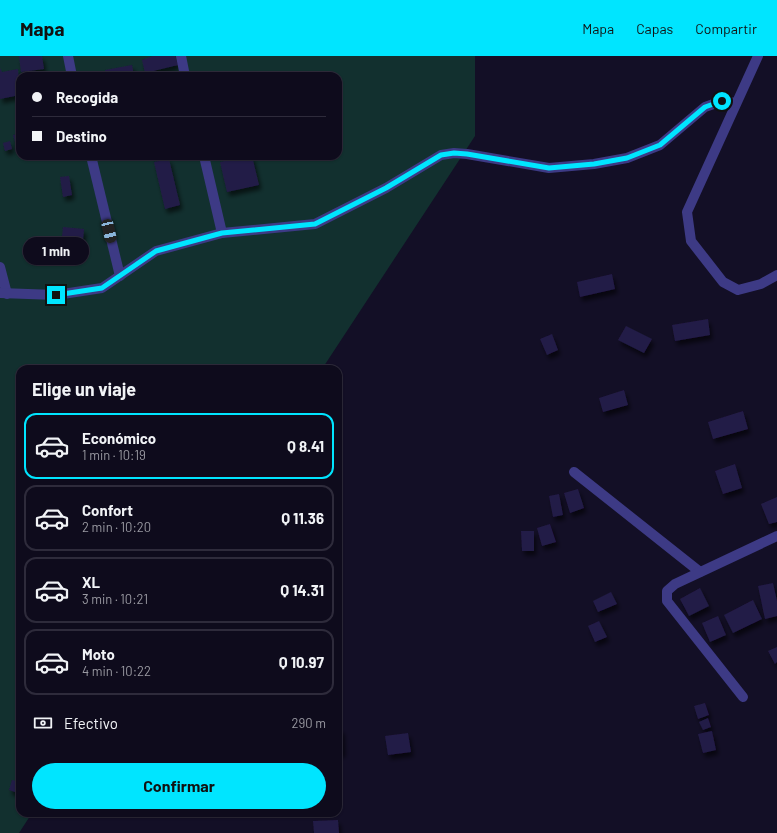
<!DOCTYPE html>
<html lang="es">
<head>
<meta charset="utf-8">
<style>
	:root { --surface:#0e0b1c; --page:#171425; --text:#f1f3f6; --muted:#9b9ba3; --line:#2e2b3b; --accent:#00e5ff }
	body { margin:0; font-family:Barlow,sans-serif; background:var(--page); color:var(--text); height:100vh; display:flex; flex-direction:column; font-size:15px; white-space:nowrap }
	* { box-sizing:border-box; margin:0 }
	p { font-size:13px; color:var(--muted) }
	.icon { flex:none; width:22px; height:22px; fill:none; stroke:currentColor; stroke-width:2; stroke-linecap:round; stroke-linejoin:round }
	.map { position:relative; flex:1; overflow:hidden }
	.drawer { position:absolute; left:16px; top:309px; width:326px; height:452px; display:flex; flex-direction:column; background:var(--surface); border-radius:12px; box-shadow:0 1px 3px #0004,0 0 0 1px var(--line) }
	.drawer>* { flex:none }
	.guide { position:absolute; left:16px; top:16px; width:326px; height:88px; border-radius:12px; box-shadow:0 1px 3px #0004,0 0 0 1px var(--line); display:grid; align-content:center; height:88px; padding:0 16px; background:var(--surface) }
	.end { position:absolute; width:18px; height:18px; margin:-9px; border:5px solid #00e5ff; background:#111; box-shadow:0 0 0 2px #111 }
	.from { border-radius:50% }
	.bubble { position:absolute; height:28px; border-radius:14px; background:var(--surface); box-shadow:0 1px 3px #0004,0 0 0 1px var(--line); font-size:13px; font-weight:700; line-height:28px; text-align:center }
	.car { position:absolute; width:12px; height:24px; margin:-12px -6px; border-radius:5px; box-shadow:0 0 3px 1px #0007; background:linear-gradient(#222 24%,#8ab4d8 0 40%,#222 0 76%,#8ab4d8 0 86%,#222 0) }
	.guide b { display:flex; align-items:center; gap:14px; height:38px; font-size:15px }
	.guide b+b { border-top:1px solid var(--line) }
	.guide i { width:10px; height:10px; background:var(--text) }
	ul { padding:0; list-style:none }
	li { display:flex; align-items:center; gap:12px; height:66px; margin:0 8px 6px; padding:0 8px; border:2px solid var(--line); border-radius:12px }
	li div { flex:1 }
	li b { display:block; font-size:15px }
	li em { font-style:normal; font-weight:700 }
	li.active { border-color:var(--accent) }
	li>.icon { width:36px; height:36px; stroke-width:1.5 }
	h2 { padding:0 16px; font-size:18px; line-height:48px }
	.pay { display:flex; align-items:center; gap:10px; height:44px; padding:0 16px; font-size:15px }
	.pay p { margin-inline-start:auto }
	.primary-button { display:flex; gap:8px; margin-top:auto; padding:8px 16px }
	.primary-button a { flex:1; height:46px; border-radius:24px; background:var(--accent); color:#111; font-size:16px; font-weight:700; line-height:46px; text-align:center }
	header { display:flex; align-items:center; gap:24px; box-sizing:border-box; height:56px; padding:0 20px; background:var(--accent); color:#111 }
	header strong { font-size:19px }
	nav { display:flex; gap:22px; margin-inline-start:auto; font-size:14px }
	.map>svg:first-child { display:block }
</style>
</head>
<body>
<header>
<strong>Mapa</strong>
<nav><a>Mapa</a><a>Capas</a><a>Compartir</a></nav>
</header>
<div class="map">
<svg width="777" height="777" viewBox="0 0 777 777">
	<defs>
		<filter id="shadow"><feDropShadow dx="2.5" dy="4.5" stdDeviation="2" flood-color="#0009"/></filter>
	</defs>
	<rect width="100%" height="100%" fill="#130f26"/>
	<path fill="#12302f" fill-rule="evenodd" d="M0,0H475V80L322,313H20V757H32L19,777H0ZM20,20H338V100H20Z"/>
	<g fill="#241b47" filter="url(#shadow)">
		<polygon points="19,0 42,0 44,13 21,16"/>
		<polygon points="153,0 175,0 178,9 145,17 142,4"/>
		<polygon points="132,9 134,20 107,20 105,14"/>
		<polygon points="0,12 2,16 18,13 20,39 0,43"/>
		<polygon points="20,78 20,92 17,93 13,79"/>
		<polygon points="10,85 12,93 5,95 3,87"/>
		<polygon points="153,100 166,100 166,101 154,103"/>
		<polygon points="248,100 252,100 259,129 227,136 220,106"/>
		<polygon points="169,103 180,149 165,153 154,106"/>
		<polygon points="69,120 72,139 63,141 60,121"/>
		<polygon points="63,171 84,173 83,184 62,181"/>
		<polygon points="612,218 615,233 580,241 577,226"/>
		<polygon points="708,263 710,279 675,285 672,269"/>
		<polygon points="626,270 652,283 644,297 618,284"/>
		<polygon points="552,278 558,294 547,299 540,283"/>
		<polygon points="624,334 628,349 603,356 599,342"/>
		<polygon points="743,355 748,373 713,383 708,366"/>
		<polygon points="735,408 742,432 723,438 715,415"/>
		<polygon points="578,433 584,452 570,457 564,437"/>
		<polygon points="559,438 563,459 553,461 549,440"/>
		<polygon points="777,441 777,466 769,468 761,448"/>
		<polygon points="550,468 556,486 542,490 537,472"/>
		<polygon points="521,475 534,475 534,495 522,495"/>
		<polygon points="773,527 777,545 777,560 765,563 758,530"/>
		<polygon points="700,532 709,550 689,560 680,543"/>
		<polygon points="611,536 617,548 598,556 593,545"/>
		<polygon points="753,544 762,563 733,577 724,559"/>
		<polygon points="718,560 726,579 710,586 702,567"/>
		<polygon points="599,565 607,581 595,586 588,570"/>
		<polygon points="777,591 777,606 775,608 768,595"/>
		<polygon points="705,647 709,659 698,663 694,650"/>
		<polygon points="708,662 711,671 703,674 699,666"/>
		<polygon points="338,673 342,673 343,697 338,697"/>
		<polygon points="712,675 716,694 703,697 698,678"/>
		<polygon points="408,677 411,696 388,699 385,680"/>
		<polygon points="12,724 20,726 18,737 9,734"/>
		<polygon points="338,764 339,777 314,777 313,765"/>
	</g>
	<g fill="none" stroke-linecap="round" stroke-linejoin="round">
		<g stroke="#3d3a85" stroke-width="10">
			<polyline points="68,0 72,20"/>
			<polyline points="181,0 185,20"/>
			<polyline points="758,0 687,156 691,185 723,226 738,234 761,228 777,219"/>
			<polyline points="91,100 120,220"/>
			<polyline points="204,100 222,177"/>
			<polyline points="0,211 7,238"/>
			<polyline points="0,237 56,239 102,232 156,195 222,177 315,168 386,132 441,99 454,97 467,98 549,112 594,108 627,102 660,89 705,51 722,45 736,47"/>
			<polyline points="574,416 700,516"/>
			<polyline points="743,641 667,545 667,535 675,528 777,480"/>
		</g>
	</g>
	<g fill="none" stroke-linecap="round" stroke-linejoin="round">
		<polyline stroke="#00e5ff" stroke-width="5" points="56,239 102,232 156,195 222,177 315,168 386,132 441,99 454,97 467,98 549,112 594,108 627,102 660,89 705,51 722,45"/>
	</g>
</svg>
<i class="end from" style="left:722px;top:45px"></i>
<i class="end" style="left:56px;top:239px"></i>
<div class="bubble" style="left:23px;top:181px;width:66px">1 min</div>
<i class="car" style="left:109px;top:175px;rotate:167deg"></i>
<div class="guide">
<b><i class="from"></i>Recogida</b>
<b><i></i>Destino</b>
</div>
<section class="drawer">
<h2>Elige un viaje</h2>
<ul>
<li class="active"><svg class="icon" aria-label="car" viewBox="0 0 24 24"><path d="M5 17H2v-5l4-1 3-4h7l3 4 3 1v5h-3M9 17h6M6 11h13"/><circle cx="7" cy="17" r="2"/><circle cx="17" cy="17" r="2"/></svg><div><b>Económico</b><p>1 min · 10:19</p></div><em>Q 8.41</em></li>
<li><svg class="icon" aria-label="car" viewBox="0 0 24 24"><path d="M5 17H2v-5l4-1 3-4h7l3 4 3 1v5h-3M9 17h6M6 11h13"/><circle cx="7" cy="17" r="2"/><circle cx="17" cy="17" r="2"/></svg><div><b>Confort</b><p>2 min · 10:20</p></div><em>Q 11.36</em></li>
<li><svg class="icon" aria-label="car" viewBox="0 0 24 24"><path d="M5 17H2v-5l4-1 3-4h7l3 4 3 1v5h-3M9 17h6M6 11h13"/><circle cx="7" cy="17" r="2"/><circle cx="17" cy="17" r="2"/></svg><div><b>XL</b><p>3 min · 10:21</p></div><em>Q 14.31</em></li>
<li><svg class="icon" aria-label="car" viewBox="0 0 24 24"><path d="M5 17H2v-5l4-1 3-4h7l3 4 3 1v5h-3M9 17h6M6 11h13"/><circle cx="7" cy="17" r="2"/><circle cx="17" cy="17" r="2"/></svg><div><b>Moto</b><p>4 min · 10:22</p></div><em>Q 10.97</em></li>
</ul>
<div class="pay"><svg class="icon" aria-label="cash" viewBox="0 0 24 24"><path d="M3 7h18v10H3z"/><circle cx="12" cy="12" r="2"/></svg>Efectivo<p>290 m</p></div>
<div class="primary-button"><a>Confirmar</a></div>
</section>
</div>
</body>
</html>
